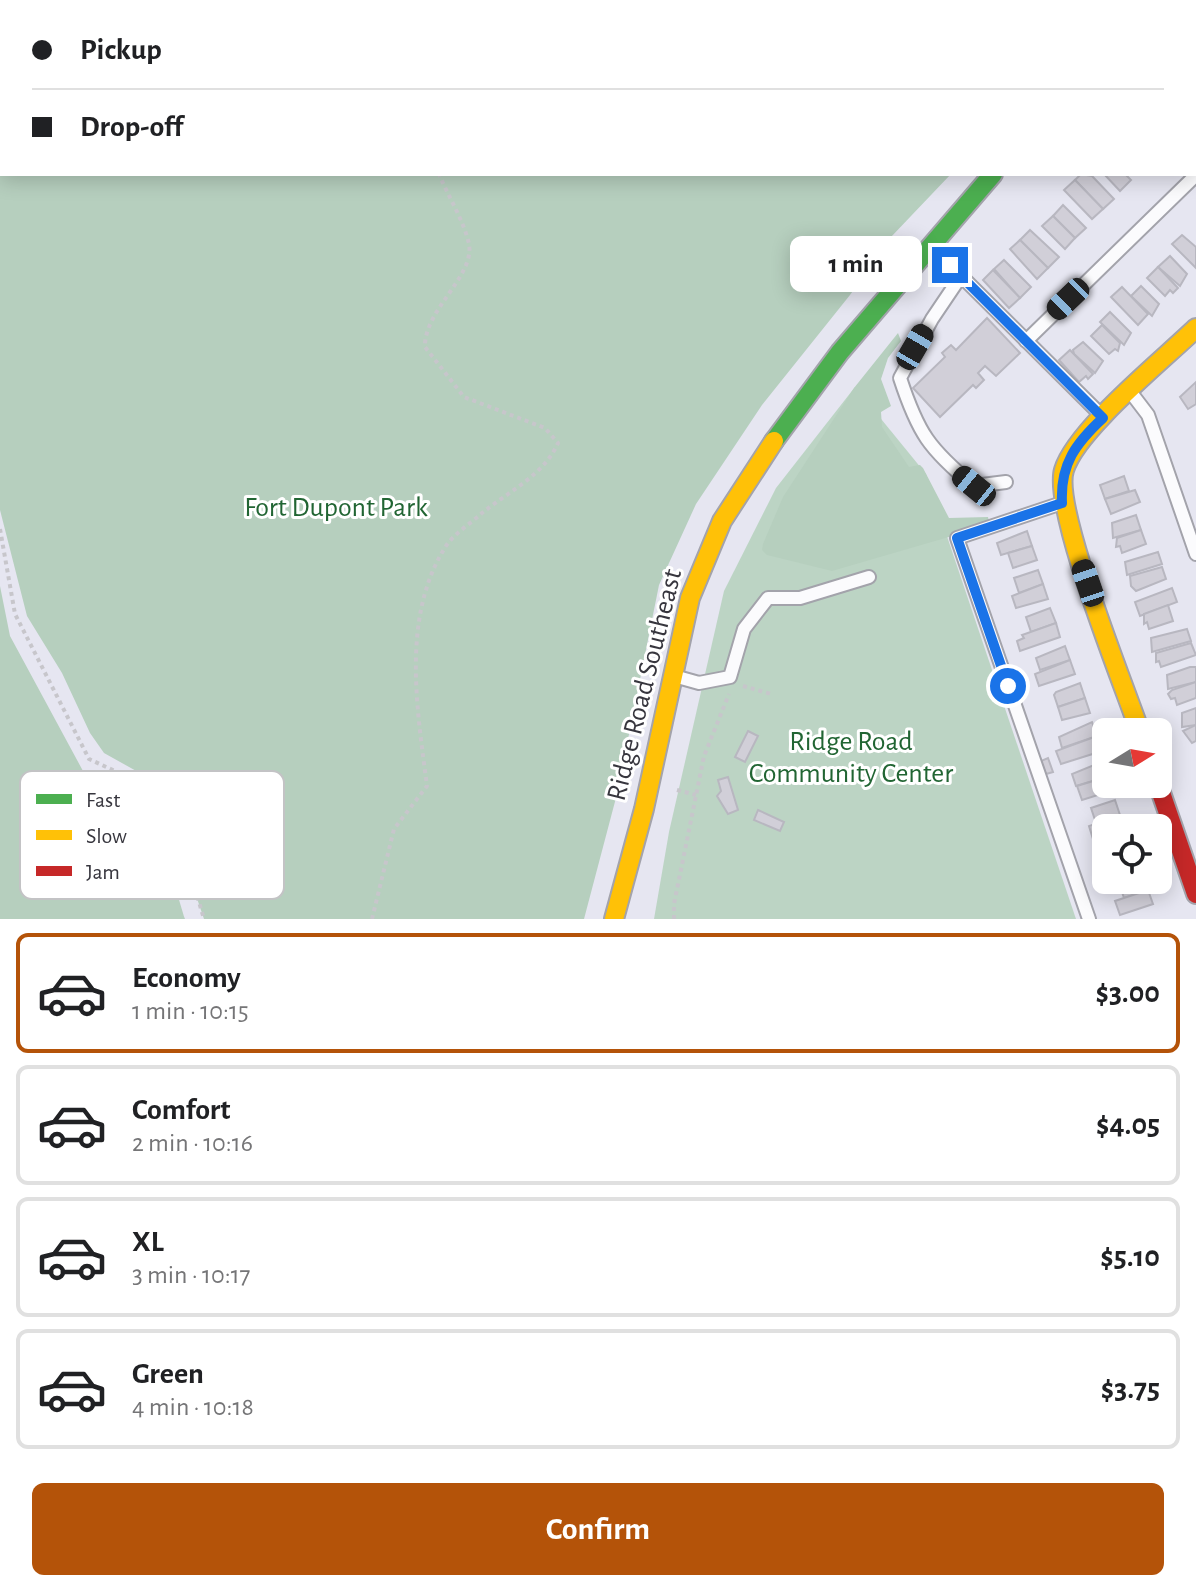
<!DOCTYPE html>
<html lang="en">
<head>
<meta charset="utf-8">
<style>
	:root { --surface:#fff; --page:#f6f6f6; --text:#202124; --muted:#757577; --line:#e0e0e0; --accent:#b45309 }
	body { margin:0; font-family:"Alegreya Sans",sans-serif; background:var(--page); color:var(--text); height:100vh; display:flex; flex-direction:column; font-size:30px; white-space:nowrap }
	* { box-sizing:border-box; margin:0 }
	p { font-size:26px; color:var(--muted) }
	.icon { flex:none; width:44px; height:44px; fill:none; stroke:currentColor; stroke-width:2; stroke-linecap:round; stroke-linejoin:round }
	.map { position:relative; height:919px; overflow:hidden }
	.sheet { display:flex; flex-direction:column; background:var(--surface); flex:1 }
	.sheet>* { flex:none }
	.top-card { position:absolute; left:0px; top:0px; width:1196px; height:176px; box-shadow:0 4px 20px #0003; display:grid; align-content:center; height:176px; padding:0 32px; background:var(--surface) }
	.needle { width:52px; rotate:79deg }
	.buttons { position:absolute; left:1092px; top:718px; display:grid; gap:16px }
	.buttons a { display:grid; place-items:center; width:80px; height:80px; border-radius:12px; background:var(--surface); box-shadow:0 4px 20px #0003; font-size:40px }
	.end { position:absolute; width:36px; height:36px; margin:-18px; border:10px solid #1a73e8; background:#fff; box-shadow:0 0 0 4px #fff }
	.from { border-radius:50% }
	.bubble { position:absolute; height:56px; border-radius:12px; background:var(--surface); box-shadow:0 4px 20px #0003; font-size:26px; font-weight:600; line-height:56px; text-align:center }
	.car { position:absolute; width:24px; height:48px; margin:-24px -12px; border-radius:10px; box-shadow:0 0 6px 2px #0007; background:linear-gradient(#222 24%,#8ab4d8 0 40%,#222 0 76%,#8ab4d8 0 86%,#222 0) }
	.top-card b { display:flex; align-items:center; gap:28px; height:76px; font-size:30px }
	.top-card b+b { border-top:2px solid var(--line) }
	.top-card i { width:20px; height:20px; background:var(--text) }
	ul { padding:14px 0 0; list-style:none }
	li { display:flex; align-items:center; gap:24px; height:120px; margin:0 16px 12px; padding:0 16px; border:4px solid var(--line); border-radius:12px }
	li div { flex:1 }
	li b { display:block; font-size:30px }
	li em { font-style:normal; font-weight:600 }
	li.active { border-color:var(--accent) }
	li>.icon { width:72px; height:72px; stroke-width:1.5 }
	.primary-button { display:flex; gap:16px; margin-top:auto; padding:16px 32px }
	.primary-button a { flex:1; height:92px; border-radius:12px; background:var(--accent); color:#fff; font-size:32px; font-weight:600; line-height:92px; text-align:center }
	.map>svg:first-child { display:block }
</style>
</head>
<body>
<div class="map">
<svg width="1196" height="919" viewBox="0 0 1196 919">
	<rect width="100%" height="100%" fill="#e6e6f1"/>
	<polygon fill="#bcd4c4" points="855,387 926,474 1076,919 654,919 669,832 724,591 776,488"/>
	<g fill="#b6cfbe">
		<polygon points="0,0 1123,0 2,2 2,174 951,174 891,237 850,295 762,405 696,504 659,585 617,794 584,919 204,919 167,810 147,777 104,753 90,733 62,673 27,616 0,510"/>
		<polygon points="898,333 901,341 888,358 881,379 891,406 881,412 882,427 909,467 920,465 923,468 949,518 988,517 990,525 832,571 767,555 762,550 763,544 783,497 854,388"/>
		<path d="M0,586L10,636L83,771C98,781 113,786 127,795C156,812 175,887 185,919H0Z"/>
	</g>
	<g fill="#d1cfd8" stroke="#b8b7c0" stroke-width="2">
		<polygon points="1081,174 1092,176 1114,199 1103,209 1075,180"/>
		<polygon points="1104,174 1125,174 1131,180 1120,191"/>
		<polygon points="1075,180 1103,209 1092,219 1064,190"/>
		<polygon points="1063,205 1086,228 1075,238 1053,216"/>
		<polygon points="1053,216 1075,238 1065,249 1042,226"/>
		<polygon points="1030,230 1059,257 1048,268 1020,240"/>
		<polygon points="1182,235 1196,247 1196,268 1172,244"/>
		<polygon points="1020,240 1048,268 1037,279 1010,249"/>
		<polygon points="1170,256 1187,274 1180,286 1158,267"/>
		<polygon points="1004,260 1031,287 1020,298 994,269"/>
		<polygon points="1158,267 1178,288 1173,293 1170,290 1165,296 1147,278"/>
		<polygon points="993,270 1020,298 1009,308 983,280"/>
		<polygon points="1141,286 1159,304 1152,316 1131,296"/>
		<polygon points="1122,287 1148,314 1138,325 1111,297"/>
		<polygon points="1110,312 1131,333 1124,345 1100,322"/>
		<polygon points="987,318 1020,353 996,376 985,366 978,373 984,380 976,388 973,385 940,417 913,388 945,357 942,353 951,345 956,350"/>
		<polygon points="1102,325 1120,343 1118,351 1115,349 1109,354 1091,336"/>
		<polygon points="1083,342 1103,361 1095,373 1074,354 1073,350"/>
		<polygon points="1070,350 1093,374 1088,379 1086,376 1079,382 1059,360"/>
		<polygon points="1196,382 1196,404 1188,409 1180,397"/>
		<polygon points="1124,476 1129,491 1105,499 1100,485"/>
		<polygon points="1135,490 1140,502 1111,514 1105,499"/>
		<polygon points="1136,515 1141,530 1113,538 1112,523"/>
		<polygon points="1141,530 1146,544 1122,553 1120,546 1116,547 1117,538"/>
		<polygon points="1027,531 1032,546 1001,555 997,543"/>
		<polygon points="1032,546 1037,560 1013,568 1008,553"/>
		<polygon points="1158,552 1162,564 1127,575 1125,562"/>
		<polygon points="1162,567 1166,579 1136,591 1131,586 1130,576"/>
		<polygon points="1038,570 1043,584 1019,593 1014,578"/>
		<polygon points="1043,584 1048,599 1016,608 1012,596"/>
		<polygon points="1172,588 1177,602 1140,616 1135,602"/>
		<polygon points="1168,605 1173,621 1149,629 1147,622 1144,624 1144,614"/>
		<polygon points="1050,608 1056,623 1031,632 1026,617"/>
		<polygon points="1056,623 1060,637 1020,651 1017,641 1024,638 1022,635"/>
		<polygon points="1187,629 1191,641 1152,652 1151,638"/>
		<polygon points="1191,643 1196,655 1161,667 1159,661 1156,662 1156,653"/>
		<polygon points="1065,646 1070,660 1040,670 1036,658"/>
		<polygon points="1070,660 1075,674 1039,686 1035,674"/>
		<polygon points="1190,667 1196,667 1196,682 1168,689 1167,675"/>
		<polygon points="1196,682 1196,698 1177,705 1175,698 1171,699 1168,694 1172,690"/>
		<polygon points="1080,683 1085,698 1058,707 1054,695 1056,692"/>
		<polygon points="1085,698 1090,713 1062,720 1058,707"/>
		<polygon points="1196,708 1196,725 1182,727 1182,713"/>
		<polygon points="1092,722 1097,736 1062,748 1059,737"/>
		<polygon points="1196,725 1196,741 1192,743 1183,731"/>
		<polygon points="748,731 758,736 745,762 735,757"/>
		<polygon points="1097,736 1102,751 1061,764 1056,751"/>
		<polygon points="1048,758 1053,772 1046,774 1041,761"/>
		<polygon points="1104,761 1106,777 1076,786 1072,774"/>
		<polygon points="728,777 738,810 728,814 717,796 721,791 718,780"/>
		<polygon points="1106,777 1106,784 1111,784 1114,790 1082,800 1077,786"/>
		<polygon points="1115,800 1120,815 1096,823 1091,808"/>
		<polygon points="758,810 784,822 780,831 754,820"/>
		<polygon points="1120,815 1125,828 1106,828 1106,835 1093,839 1089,826"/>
		<polygon points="1129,880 1144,880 1148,890 1124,898 1119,883"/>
		<polygon points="1148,890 1153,904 1120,915 1115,901"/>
	</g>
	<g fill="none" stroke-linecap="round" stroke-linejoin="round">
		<defs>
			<g id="lane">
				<polyline points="933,248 1101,415"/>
				<path d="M961,276L932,319L900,378C918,433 929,449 974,486L1006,482"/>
				<polyline points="1026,341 1196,175"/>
				<polyline points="1132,394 1148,415 1196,554"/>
				<polyline points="1062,503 957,538 1089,919"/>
				<polyline points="674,676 699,683 730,677 744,629 768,598 800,598 869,577"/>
			</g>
			<g id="fast">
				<polyline points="1167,2 1169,0"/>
				<polyline points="774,441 840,352 993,174"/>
			</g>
			<g id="slow">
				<path d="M1140,732C1124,685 1052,508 1064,470C1076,430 1163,360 1196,328"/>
				<polyline points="614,919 644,809 690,598 722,521 774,441"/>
			</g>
			<polyline id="jam" points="1158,784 1196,894"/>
		</defs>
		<use href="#lane" stroke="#a3a3ab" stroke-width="16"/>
		<use href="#fast" stroke="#a3a3ab" stroke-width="22"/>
		<use href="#slow" stroke="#a3a3ab" stroke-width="22"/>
		<use href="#jam" stroke="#a3a3ab" stroke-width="22"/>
		<g stroke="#c7c6cb" stroke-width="4" stroke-dasharray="4 4" stroke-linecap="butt">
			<polyline points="656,0 658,2"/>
			<polyline points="536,2 538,0"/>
			<polyline points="1004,2 1005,0"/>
			<polyline points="0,529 15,614 89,759 132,779 159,813 196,892 204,919"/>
			<polyline points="743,686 771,694"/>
			<polyline points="677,790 696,795"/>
			<path d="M372,919L394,829L427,786C417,709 401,616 446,546C454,534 471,523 482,513C508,492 544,475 558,443L545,428L464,397L425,347C424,310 475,276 469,244C464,221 448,196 439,174"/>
			<polyline points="674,919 674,904 704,756 729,694"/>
		</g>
		<use href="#lane" stroke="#fbfbfd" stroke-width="12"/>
		<use href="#fast" stroke="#4caf50" stroke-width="18"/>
		<use href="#slow" stroke="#ffc107" stroke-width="18"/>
		<use href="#jam" stroke="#c62828" stroke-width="18"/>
	</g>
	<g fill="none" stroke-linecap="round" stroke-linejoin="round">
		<path stroke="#1a73e8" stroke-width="10" d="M950,265L1103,418C1076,443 1060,464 1062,503L957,538L1008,686"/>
	</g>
	<g text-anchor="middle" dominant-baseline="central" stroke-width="6" stroke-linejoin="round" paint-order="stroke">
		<g font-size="28" fill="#216533" stroke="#fff">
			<text x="336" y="508">Fort Dupont Park</text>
			<text x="851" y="742">Ridge Road<tspan x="851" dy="32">Community Center</tspan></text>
		</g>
		<g font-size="28" fill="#37363e" stroke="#fff">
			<text transform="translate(645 685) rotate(-76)">Ridge Road Southeast</text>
		</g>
	</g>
	<rect x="20" y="771" width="264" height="128" rx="12" fill="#fff" stroke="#c3c3c5" stroke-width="2"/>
	<rect x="36" y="794" width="36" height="10" fill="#4caf50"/>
	<rect x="36" y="830" width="36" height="10" fill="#ffc107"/>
	<rect x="36" y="866" width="36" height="10" fill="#c62828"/>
	<g font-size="22" fill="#37363e">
		<text x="86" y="807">Fast</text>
		<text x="86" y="843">Slow</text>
		<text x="86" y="879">Jam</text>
	</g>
</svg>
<div class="buttons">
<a><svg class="needle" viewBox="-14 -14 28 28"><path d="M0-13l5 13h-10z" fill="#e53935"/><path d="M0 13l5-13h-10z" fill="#757577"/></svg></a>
<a><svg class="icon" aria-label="locate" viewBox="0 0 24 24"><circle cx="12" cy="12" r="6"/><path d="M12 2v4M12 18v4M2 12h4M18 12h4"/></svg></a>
</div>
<i class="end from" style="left:1008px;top:686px"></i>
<i class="end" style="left:950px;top:265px"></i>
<div class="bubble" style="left:790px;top:236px;width:132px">1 min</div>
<i class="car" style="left:1068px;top:299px;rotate:226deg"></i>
<i class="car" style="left:915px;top:347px;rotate:30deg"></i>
<i class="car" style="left:974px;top:486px;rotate:309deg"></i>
<i class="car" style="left:1088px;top:583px;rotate:341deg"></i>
<div class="top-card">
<b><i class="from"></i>Pickup</b>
<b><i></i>Drop-off</b>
</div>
</div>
<section class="sheet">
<ul>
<li class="active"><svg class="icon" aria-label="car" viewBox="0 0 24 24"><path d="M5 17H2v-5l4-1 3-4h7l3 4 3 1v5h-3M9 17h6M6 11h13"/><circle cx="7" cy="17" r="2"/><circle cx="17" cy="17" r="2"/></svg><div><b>Economy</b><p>1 min · 10:15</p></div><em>$3.00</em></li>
<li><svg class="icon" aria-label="car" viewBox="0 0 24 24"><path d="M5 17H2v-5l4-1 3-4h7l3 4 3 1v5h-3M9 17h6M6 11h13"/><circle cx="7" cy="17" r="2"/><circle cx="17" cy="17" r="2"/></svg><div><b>Comfort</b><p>2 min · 10:16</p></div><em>$4.05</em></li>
<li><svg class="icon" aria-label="car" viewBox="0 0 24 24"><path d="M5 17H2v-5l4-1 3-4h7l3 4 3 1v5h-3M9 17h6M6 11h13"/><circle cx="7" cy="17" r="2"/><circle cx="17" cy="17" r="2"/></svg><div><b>XL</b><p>3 min · 10:17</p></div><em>$5.10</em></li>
<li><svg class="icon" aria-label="car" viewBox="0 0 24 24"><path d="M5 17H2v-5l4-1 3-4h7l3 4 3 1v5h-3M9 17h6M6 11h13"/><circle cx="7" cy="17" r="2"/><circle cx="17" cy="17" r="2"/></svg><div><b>Green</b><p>4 min · 10:18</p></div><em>$3.75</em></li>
</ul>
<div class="primary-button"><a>Confirm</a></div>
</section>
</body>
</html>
